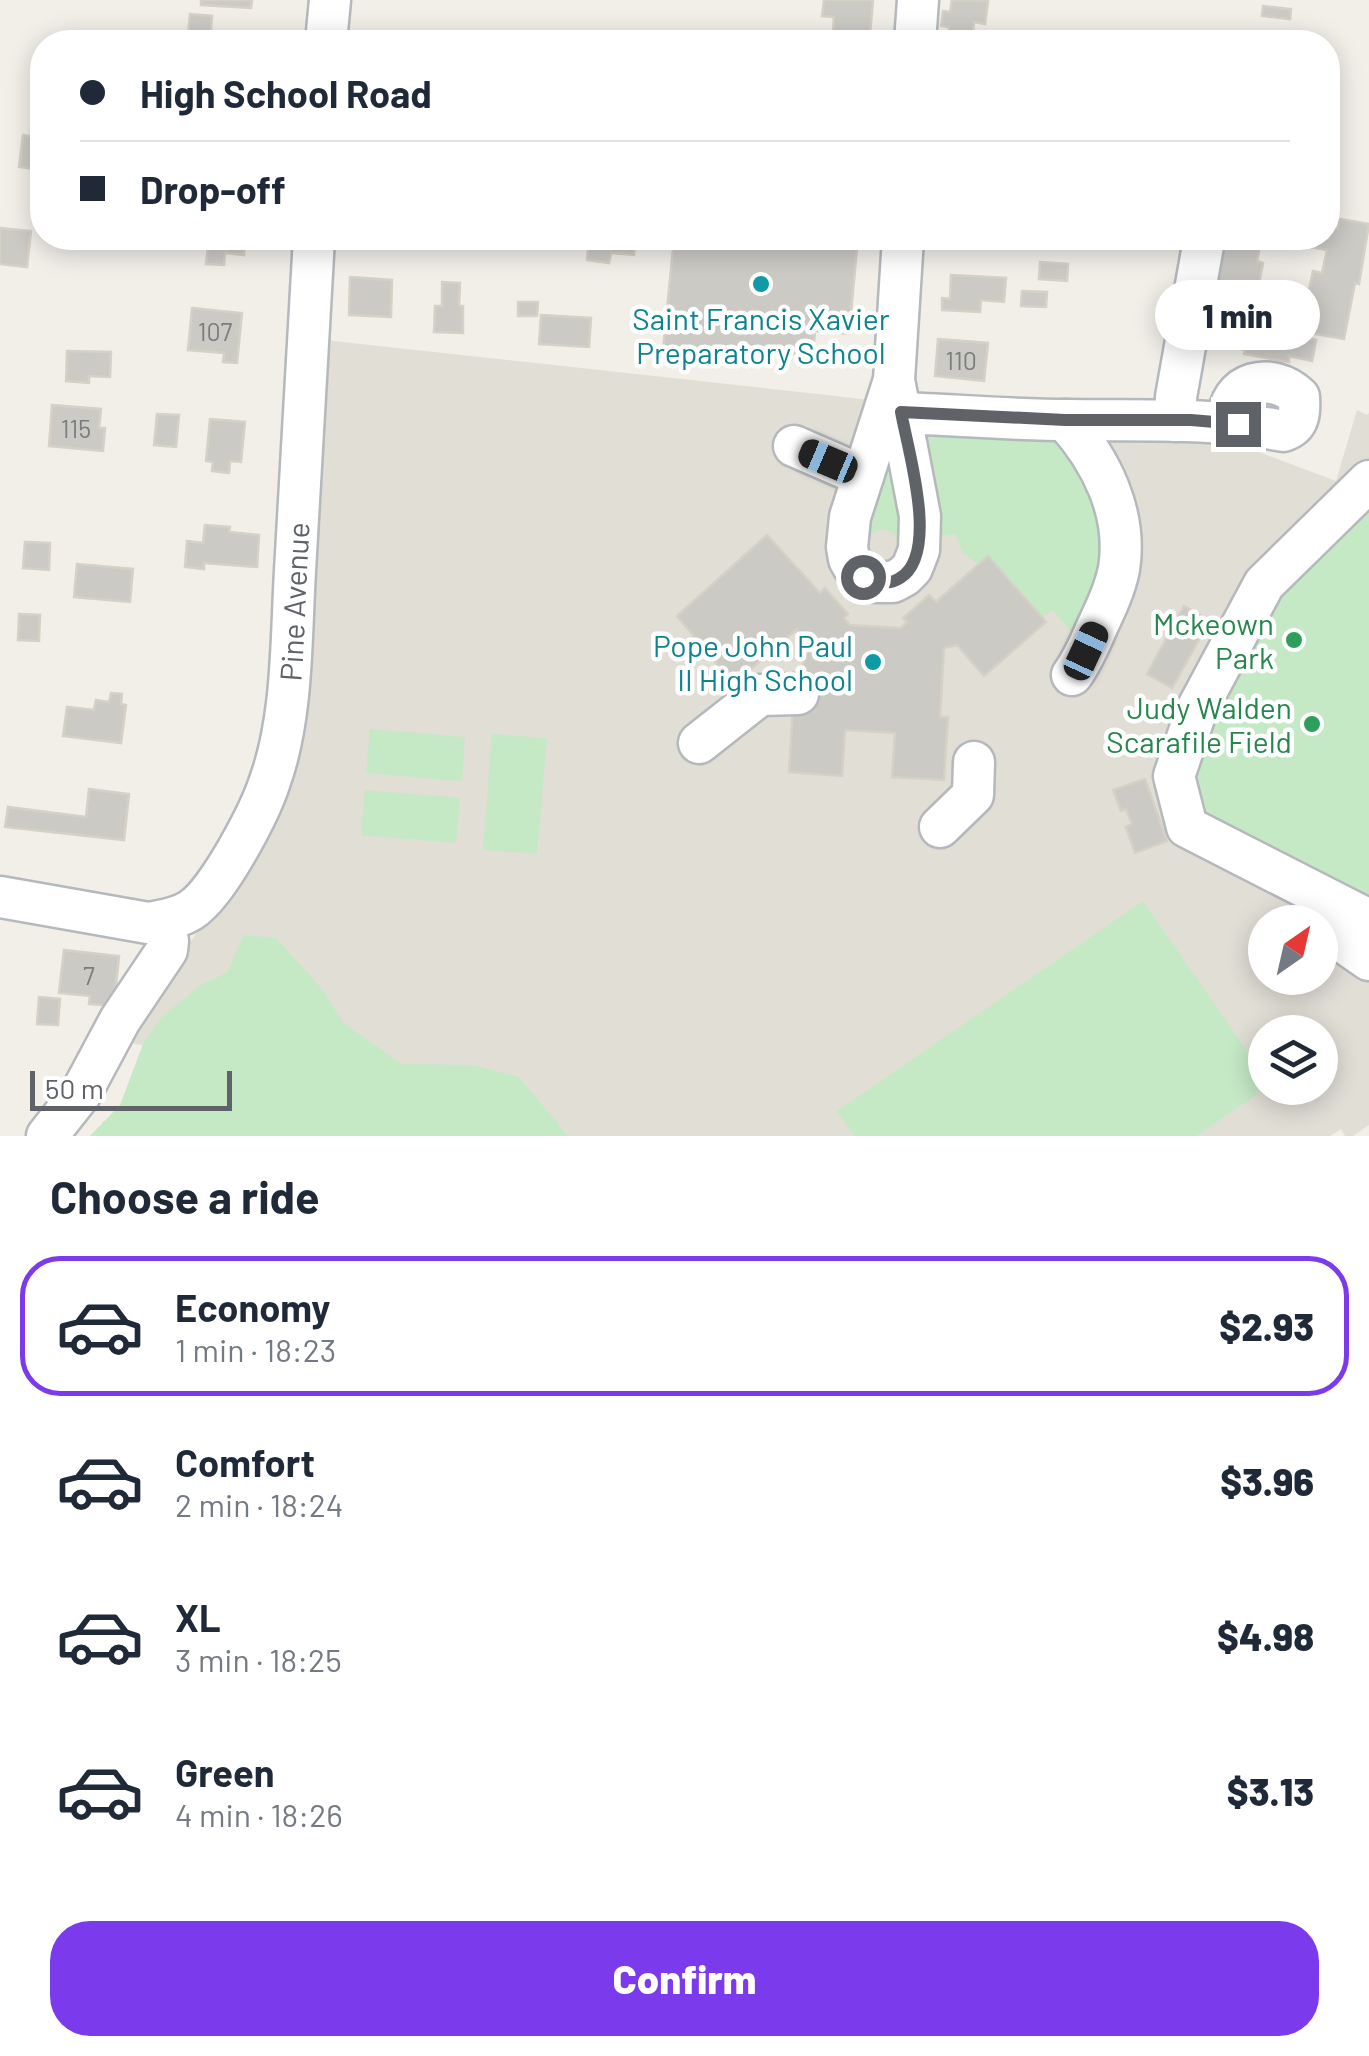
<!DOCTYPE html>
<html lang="en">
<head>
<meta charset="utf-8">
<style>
	:root { --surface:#fff; --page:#f2f2f3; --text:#1f2937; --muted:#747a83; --line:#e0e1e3; --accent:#7c3aed }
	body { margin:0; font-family:Barlow,sans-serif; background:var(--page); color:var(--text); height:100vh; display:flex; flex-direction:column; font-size:38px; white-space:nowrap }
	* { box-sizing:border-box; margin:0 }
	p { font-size:32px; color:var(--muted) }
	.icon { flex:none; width:55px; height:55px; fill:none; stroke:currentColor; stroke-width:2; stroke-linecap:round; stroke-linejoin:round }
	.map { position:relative; height:1136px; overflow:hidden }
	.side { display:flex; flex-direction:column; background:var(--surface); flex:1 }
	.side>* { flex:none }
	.hud { position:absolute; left:30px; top:30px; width:1310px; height:220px; border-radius:40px; box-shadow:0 5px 25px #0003; display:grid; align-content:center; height:220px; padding:0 50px; background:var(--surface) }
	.needle { width:65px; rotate:34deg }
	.controls { position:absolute; left:1248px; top:905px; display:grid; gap:20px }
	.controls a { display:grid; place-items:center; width:90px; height:90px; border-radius:50%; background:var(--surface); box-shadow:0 5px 25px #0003; font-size:50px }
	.scale { position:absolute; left:30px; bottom:25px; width:202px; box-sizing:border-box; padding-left:10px; border:5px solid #5f6368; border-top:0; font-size:28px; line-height:35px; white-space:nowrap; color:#5f6368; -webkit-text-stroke:8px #fff; paint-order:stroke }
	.end { position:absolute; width:45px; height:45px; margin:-22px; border:12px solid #5f6368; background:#fff; box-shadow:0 0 0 5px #fff }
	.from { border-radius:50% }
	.bubble { position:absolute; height:70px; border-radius:35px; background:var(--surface); box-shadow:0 5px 25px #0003; font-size:32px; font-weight:800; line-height:70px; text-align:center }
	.car { position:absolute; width:30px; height:60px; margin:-30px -15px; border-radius:12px; box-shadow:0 0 8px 2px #0007; background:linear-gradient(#222 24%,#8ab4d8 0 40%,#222 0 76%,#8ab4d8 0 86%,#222 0) }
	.hud b { display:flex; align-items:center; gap:35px; height:95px; font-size:38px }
	.hud b+b { border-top:2px solid var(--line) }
	.hud i { width:25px; height:25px; background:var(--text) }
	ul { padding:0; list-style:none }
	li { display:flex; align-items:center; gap:30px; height:140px; margin:0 20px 15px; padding:0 30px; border:5px solid transparent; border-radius:40px }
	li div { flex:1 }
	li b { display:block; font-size:38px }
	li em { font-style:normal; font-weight:800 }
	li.current { border-color:var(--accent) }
	li>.icon { width:90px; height:90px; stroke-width:1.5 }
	h2 { padding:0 50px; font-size:45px; line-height:120px }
	.primary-button { display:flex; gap:20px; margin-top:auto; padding:20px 50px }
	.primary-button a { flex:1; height:115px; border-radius:40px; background:var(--accent); color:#fff; font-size:40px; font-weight:800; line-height:115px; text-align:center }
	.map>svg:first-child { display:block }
</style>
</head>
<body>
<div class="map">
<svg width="1369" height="1136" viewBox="0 0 1369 1136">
	<rect width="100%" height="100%" fill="#f1efe8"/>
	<path fill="#e1ded6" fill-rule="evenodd" d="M324,340L818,394L1235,443L1336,481L1357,410L1367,415L1369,413V1125L1353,1136H1345L1341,1129L1330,1136H97L103,1121L128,1123L186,1050L92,1039L145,945L184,952L258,836ZM1265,922H1320V978H1265ZM1265,1032H1320V1088H1265Z"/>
	<g fill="#c5e8c5">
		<polygon points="922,426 1047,432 1081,454 1111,546 1080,642 1053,610 1042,618 989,556 979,565 962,552 956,534 941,536"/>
		<polygon points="1369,460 1369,932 1180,830 1253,575"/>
		<path d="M875,467L900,468L907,514L898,562H885L896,557L900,545C892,520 864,527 867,552L878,561L876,567L860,546Z"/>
		<polygon points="370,729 465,737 462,781 366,773"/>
		<polygon points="492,734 547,738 537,854 483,850"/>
		<polygon points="365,790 460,798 456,843 361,835"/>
		<polygon points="1143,901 1265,1077 1266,1088 1196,1136 854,1136 837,1111"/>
		<polygon points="244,935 276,938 322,989 343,1023 402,1064 474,1065 519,1077 568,1136 90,1136 120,1105 143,1044 161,1018 199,986 228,972"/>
	</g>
	<g fill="#cccac5" stroke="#d6d1c6" stroke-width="2.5">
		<polygon points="201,0 252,0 251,8 201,5"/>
		<polygon points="824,0 873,0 870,35 833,32 834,17 822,16"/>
		<polygon points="952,0 988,1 985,24 974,22 973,32 989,34 988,42 955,42 948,40 949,27 941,26 943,11 950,12"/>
		<polygon points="1263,6 1291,9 1290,19 1262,16"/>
		<polygon points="190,14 212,16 210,40 188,38"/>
		<polygon points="34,87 42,88 42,110 32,109"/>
		<polygon points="23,135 42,138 42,170 19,167"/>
		<polygon points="1340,219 1369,224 1359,284 1355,283 1344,339 1310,333 1313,321 1303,319 1313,271 1322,273 1327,250 1262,238 1328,238 1328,227 1338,229"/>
		<polygon points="0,228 31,231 27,267 0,264"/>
		<polygon points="133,238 192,238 192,245 133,239"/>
		<polygon points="209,238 245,238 244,255 225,253 224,265 206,264"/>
		<polygon points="585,238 636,238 634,255 611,253 609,263 587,260 588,249 584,248"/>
		<polygon points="674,238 858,238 849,334 815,331 813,356 704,346 702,364 662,361"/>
		<polygon points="969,238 1040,238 1040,244 969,240"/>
		<polygon points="1219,238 1262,238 1257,261 1263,263 1252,320 1296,329 1295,335 1316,340 1312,361 1289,356 1289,362 1244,354 1245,350 1229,346 1233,325 1243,327 1244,319 1210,312"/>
		<polygon points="1040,262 1068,264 1067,281 1039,279"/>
		<polygon points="951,275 1006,278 1004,302 981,300 980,312 942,310 942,298 950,299"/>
		<polygon points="350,277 392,280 391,317 349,315"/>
		<polygon points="442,282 460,283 459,306 463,306 463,333 434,332 435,306 442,306"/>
		<polygon points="1022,291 1047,292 1046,307 1021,306"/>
		<polygon points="518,302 538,302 537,316 518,316"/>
		<polygon points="192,308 242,313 237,363 223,362 224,353 188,350"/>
		<polygon points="541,315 591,318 589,347 539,344"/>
		<polygon points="938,339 988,343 984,381 935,376"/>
		<polygon points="67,351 111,352 110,377 89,376 89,383 66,381"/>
		<polygon points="52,405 101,409 99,428 105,428 103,451 49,446"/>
		<polygon points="157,414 179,415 176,447 154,445"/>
		<polygon points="210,419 245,422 241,462 230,461 229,473 212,471 213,462 206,461"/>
		<polygon points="205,525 230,527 229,532 259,535 257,567 204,563 204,569 185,567 187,541 203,543"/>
		<polygon points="767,535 820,593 825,588 848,614 844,618 850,625 901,628 907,622 903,618 929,595 936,602 988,556 1046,622 984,676 957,645 944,648 940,717 948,717 944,780 892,777 895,733 845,730 842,776 789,772 793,708 800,709 805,638 797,637 797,629 734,684 677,616"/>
		<polygon points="25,542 50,543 49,570 23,568"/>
		<polygon points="77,564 133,569 130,602 74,597"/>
		<polygon points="1184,606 1210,620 1172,688 1147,674"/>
		<polygon points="19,614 40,615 39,641 18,640"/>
		<polygon points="111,693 122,694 121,704 126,705 121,743 63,736 67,707 94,710 96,700 109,702"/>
		<polygon points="1145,779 1167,841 1135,853 1126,827 1132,824 1126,809 1121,811 1113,790"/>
		<polygon points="89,789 129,794 124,840 5,827 8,807 86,817"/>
		<polygon points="64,950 119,956 115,994 105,1005 89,1004 90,996 59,993"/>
		<polygon points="39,997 60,999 58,1025 37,1024"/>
	</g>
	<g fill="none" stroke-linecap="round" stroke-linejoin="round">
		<defs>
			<g id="minor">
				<polyline points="326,42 330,0"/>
				<polyline points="915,42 918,0"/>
				<polyline points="894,380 920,516 919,550 912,568 904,576 893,582 874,582 863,577 853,566 849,559 847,547 850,517 894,380 903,238"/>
				<path d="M901,413C957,415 1013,420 1069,420C1141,421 1213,417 1283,431C1300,426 1300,412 1299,397C1272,371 1227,380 1228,423"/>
				<path d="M1065,420C1101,460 1128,513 1119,569C1115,589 1106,608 1097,627C1090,643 1083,660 1072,675"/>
				<polyline points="1176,421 1176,397 1204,240"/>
				<polyline points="794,446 863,476"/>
				<polyline points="1369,481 1264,584 1197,709 1174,776 1187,827 1369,920"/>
				<polyline points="699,743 760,695 798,694"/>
				<polyline points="940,827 973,795 974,762"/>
				<path id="s1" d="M0,897L148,923C162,921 179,918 191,910C218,893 260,812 270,781C293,717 291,639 295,571C301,460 307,349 314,238"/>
				<polyline points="1320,926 1369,960"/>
				<polyline points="47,1136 81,1093 120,1020 167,950 168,941 164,921"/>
			</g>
		</defs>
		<use href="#minor" stroke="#b5b8bc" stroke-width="45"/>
		<use href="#minor" stroke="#fff" stroke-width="40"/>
	</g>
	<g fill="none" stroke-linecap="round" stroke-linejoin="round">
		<path stroke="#5f6368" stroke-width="12" d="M863,577C875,582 888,586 900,578C940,554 908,451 901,412L1065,420H1191L1238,424"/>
	</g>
	<g fill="#0f9aa8" stroke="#fff" stroke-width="4">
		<circle cx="761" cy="284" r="10"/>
		<circle cx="873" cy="662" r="10"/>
	</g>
	<g fill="#2e9e5b" stroke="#fff" stroke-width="4">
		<circle cx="1294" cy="640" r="10"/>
		<circle cx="1312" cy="724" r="10"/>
	</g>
	<g text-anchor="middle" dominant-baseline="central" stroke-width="9" stroke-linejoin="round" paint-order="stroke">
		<g font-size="25" fill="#7a7d7f">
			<text x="215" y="331">107</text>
			<text x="961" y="360">110</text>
			<text x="76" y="428">115</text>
			<text x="89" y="975">7</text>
		</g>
		<g font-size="30" fill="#0d838f" stroke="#fff">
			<text x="761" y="318">Saint Francis Xavier<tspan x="761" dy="34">Preparatory School</tspan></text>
			<text x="853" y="645" text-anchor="end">Pope John Paul<tspan x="853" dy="34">II High School</tspan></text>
		</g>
		<g font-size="30" fill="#5f6368" stroke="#fff">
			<text stroke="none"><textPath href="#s1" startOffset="530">Pine Avenue</textPath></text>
		</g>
		<g font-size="30" fill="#27864d" stroke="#fff" text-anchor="end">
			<text x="1274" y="623">Mckeown<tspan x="1274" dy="34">Park</tspan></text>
			<text x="1292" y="707">Judy Walden<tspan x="1292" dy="34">Scarafile Field</tspan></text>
		</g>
	</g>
</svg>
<div class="controls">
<a><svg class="needle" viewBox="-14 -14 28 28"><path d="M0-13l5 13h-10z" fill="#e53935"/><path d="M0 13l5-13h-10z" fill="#747a83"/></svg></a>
<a><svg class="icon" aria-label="layers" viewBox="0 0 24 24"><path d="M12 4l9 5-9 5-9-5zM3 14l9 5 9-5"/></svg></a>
</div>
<div class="scale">50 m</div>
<i class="end from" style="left:863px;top:577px"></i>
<i class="end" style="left:1238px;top:424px"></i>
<div class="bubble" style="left:1155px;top:280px;width:165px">1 min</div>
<i class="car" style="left:828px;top:461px;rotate:293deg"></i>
<i class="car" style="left:1086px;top:651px;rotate:25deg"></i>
<div class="hud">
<b><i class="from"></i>High School Road</b>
<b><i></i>Drop-off</b>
</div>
</div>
<section class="side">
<h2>Choose a ride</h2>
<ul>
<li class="current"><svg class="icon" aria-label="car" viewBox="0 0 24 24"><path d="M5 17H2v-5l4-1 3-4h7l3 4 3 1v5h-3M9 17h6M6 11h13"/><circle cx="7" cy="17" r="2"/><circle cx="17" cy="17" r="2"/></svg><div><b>Economy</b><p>1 min · 18:23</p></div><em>$2.93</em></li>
<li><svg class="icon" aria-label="car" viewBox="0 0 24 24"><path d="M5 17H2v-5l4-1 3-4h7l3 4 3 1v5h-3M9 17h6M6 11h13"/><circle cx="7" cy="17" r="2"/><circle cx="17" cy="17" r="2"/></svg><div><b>Comfort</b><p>2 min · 18:24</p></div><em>$3.96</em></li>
<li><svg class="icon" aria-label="car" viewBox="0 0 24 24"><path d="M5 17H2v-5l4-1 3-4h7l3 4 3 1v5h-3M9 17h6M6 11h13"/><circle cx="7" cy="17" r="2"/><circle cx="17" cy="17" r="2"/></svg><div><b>XL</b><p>3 min · 18:25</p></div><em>$4.98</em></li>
<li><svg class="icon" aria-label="car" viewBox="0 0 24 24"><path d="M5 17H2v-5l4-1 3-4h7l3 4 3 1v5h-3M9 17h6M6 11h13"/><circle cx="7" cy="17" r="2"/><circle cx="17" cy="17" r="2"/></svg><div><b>Green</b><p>4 min · 18:26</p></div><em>$3.13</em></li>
</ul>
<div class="primary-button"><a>Confirm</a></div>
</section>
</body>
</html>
